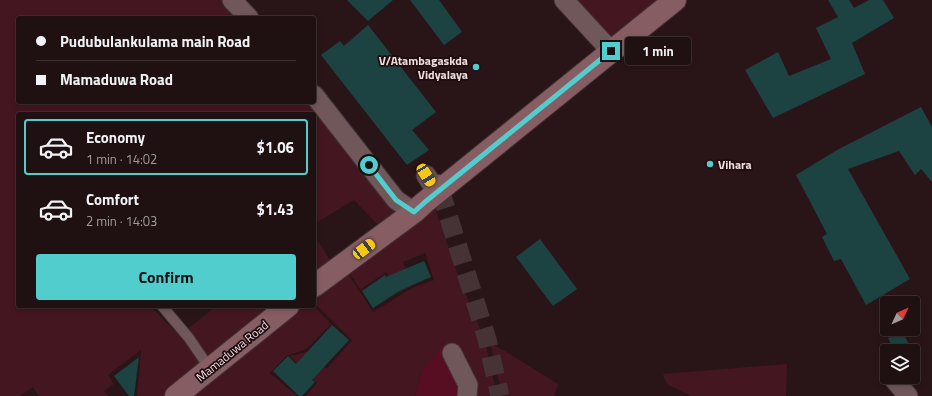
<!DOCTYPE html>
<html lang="en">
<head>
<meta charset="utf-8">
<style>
	:root { --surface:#1f1012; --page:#2c1e20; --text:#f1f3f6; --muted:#a19d9f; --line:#3c3032; --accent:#52cdce }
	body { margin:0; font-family:"Titillium Web",sans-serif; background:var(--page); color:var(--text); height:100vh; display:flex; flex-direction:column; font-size:15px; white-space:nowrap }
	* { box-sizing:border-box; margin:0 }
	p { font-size:13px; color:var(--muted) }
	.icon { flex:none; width:22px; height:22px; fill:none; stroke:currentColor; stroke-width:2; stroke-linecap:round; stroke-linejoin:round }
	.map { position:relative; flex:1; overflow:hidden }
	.side { position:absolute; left:16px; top:112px; width:300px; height:196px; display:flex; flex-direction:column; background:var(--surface); border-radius:4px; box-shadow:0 2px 6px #0003,0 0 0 1px var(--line) }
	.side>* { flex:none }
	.guide { position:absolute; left:16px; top:16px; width:300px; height:88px; border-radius:4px; box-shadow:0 2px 6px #0003,0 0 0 1px var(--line); display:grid; align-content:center; height:88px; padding:0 20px; background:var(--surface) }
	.needle { width:26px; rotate:46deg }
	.controls { position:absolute; left:880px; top:296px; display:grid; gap:8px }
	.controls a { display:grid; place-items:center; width:40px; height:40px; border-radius:4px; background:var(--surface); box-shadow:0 2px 6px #0003,0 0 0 1px var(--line); font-size:20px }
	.end { position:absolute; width:18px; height:18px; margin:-9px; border:5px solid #52cdce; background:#111; box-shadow:0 0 0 2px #111 }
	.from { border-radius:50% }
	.bubble { position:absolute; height:28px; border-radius:4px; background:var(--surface); box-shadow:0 2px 6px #0003,0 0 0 1px var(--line); font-size:13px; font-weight:700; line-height:28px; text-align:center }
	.car { position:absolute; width:12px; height:24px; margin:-12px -6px; border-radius:5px; box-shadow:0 0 3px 1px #0007; background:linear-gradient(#f5c518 24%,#345 0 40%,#f5c518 0 76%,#345 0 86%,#f5c518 0) }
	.guide b { display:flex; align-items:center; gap:14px; height:38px; font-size:15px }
	.guide b+b { border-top:1px solid var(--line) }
	.guide i { width:10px; height:10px; background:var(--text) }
	ul { padding:7px 0 0; list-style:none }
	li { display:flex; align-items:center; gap:12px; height:56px; margin:0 8px 6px; padding:0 12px; border:2px solid transparent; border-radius:4px }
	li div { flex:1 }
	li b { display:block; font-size:15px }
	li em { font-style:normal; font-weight:700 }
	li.selected { border-color:var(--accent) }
	li>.icon { width:36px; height:36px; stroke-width:1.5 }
	.action { display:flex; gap:8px; margin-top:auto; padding:8px 20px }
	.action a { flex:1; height:46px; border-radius:4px; background:var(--accent); color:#111; font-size:16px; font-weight:700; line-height:46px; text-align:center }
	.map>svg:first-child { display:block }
</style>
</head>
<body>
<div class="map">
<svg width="932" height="396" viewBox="0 0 932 396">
	<rect width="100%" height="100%" fill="#291518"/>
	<g fill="#441620">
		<polygon points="0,0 228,0 245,18 18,18 18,102 314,102 400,215 380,227 354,200 314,224 314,114 18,114 18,306 151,306 155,311 185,341 205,366 167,396 137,396 141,350 108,375 114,384 104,391 108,396 39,396 33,387 20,396 0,396"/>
		<polygon points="564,0 667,0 603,51"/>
		<polygon points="431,197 458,275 485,341 497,396 469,396 421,373 415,396 306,396 317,383 290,356 307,352 327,369 352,340 314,303 314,288 343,266 373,312 412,288 434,280 425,253 403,262 412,286 399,292 386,272 360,290 346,267"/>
		<polygon points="314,235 333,265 314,280"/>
		<polygon points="216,306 283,306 209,362 189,328"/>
		<polygon points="292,306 314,306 331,324 305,350 286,356 270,373 297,396 183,396"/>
		<polygon points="490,342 558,384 554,396 502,396"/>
		<polygon points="787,364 786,396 691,396 667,384 663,374"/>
	</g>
	<polygon fill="#570d22" points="443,344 464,387 463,396 415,396 421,373"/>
	<g fill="#1d4242">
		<polygon points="347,0 393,0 368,21"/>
		<polygon points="410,0 439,0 462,32 444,45"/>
		<polygon points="828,0 849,0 854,8 869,0 883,0 894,18 852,43 865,74 773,118 745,70 778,52 789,76 831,59 816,28 838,17"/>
		<polygon points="368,25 436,112 412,130 429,150 407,165 321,55 340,41 344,46"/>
		<polygon points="921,107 932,127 932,182 921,169 915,175 899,151 848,169 910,279 866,305 841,259 834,261 822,237 827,234 796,175 837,150"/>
		<polygon points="540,239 577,289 553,306 516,257"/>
		<polygon points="424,261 431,277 401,290 373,308 362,291 385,275 386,277"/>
		<polygon points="332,325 349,340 312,380 315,382 302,396 299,396 273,371 288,356 296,364"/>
		<polygon points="903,332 912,351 894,351 888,338"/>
		<polygon points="139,357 134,396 129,396 114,376"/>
	</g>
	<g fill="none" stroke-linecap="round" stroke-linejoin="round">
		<polyline stroke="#463336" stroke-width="19" stroke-dasharray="19 10" stroke-linecap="butt" points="440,190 487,339 500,396"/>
		<defs>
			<polyline id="lane" points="162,306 189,338 210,369"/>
			<g id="street">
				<polyline points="232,0 249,18"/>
				<polyline points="564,0 611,51"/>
				<polyline points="314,95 396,200 414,212"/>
				<polyline points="426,175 431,183 445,186"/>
				<polyline points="452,353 468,385 467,396"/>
				<polyline points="892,377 908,396"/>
			</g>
			<g id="secondary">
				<polyline points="314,286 414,212 425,202 675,0"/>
				<polyline points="176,396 288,306"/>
			</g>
		</defs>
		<use href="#lane" stroke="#413234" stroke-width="12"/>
		<use href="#street" stroke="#413234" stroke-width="21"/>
		<use href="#secondary" stroke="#413234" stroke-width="24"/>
		<use href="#lane" stroke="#70575a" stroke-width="10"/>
		<use href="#street" stroke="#70575a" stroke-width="19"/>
		<use href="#secondary" stroke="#865d63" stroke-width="22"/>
	</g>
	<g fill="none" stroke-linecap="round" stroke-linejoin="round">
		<polyline stroke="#52cdce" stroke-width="5" points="369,165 396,200 414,212 425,202 611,51"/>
	</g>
	<g fill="#52cdce" stroke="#1f0c0f" stroke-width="1.5">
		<circle cx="476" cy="67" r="4"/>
		<circle cx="710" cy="164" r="4"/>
	</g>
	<g text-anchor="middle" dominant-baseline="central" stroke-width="3.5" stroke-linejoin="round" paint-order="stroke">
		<g font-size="12" font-weight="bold" fill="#eddddf" stroke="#1f0c0f" text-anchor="end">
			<text x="468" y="60">V/Atambagaskda<tspan x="468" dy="14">Vidyalaya</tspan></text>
			<text x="718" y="164" text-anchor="start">Vihara</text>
		</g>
		<g font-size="12" fill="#eddddf" stroke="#1f0c0f">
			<text transform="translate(232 351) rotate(-39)">Mamaduwa Road</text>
		</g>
	</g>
</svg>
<div class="controls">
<a><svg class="needle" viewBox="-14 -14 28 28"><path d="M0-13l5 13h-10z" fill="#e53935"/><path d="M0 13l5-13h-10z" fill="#a19d9f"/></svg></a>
<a><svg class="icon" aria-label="layers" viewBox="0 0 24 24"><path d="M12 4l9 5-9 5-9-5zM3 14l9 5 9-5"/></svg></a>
</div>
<i class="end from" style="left:369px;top:165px"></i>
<i class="end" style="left:611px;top:51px"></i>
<div class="bubble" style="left:625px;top:37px;width:66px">1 min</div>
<i class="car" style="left:426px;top:175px;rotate:148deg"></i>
<i class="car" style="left:364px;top:249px;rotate:53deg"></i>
<div class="guide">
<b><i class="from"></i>Pudubulankulama main Road</b>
<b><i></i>Mamaduwa Road</b>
</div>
<section class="side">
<ul>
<li class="selected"><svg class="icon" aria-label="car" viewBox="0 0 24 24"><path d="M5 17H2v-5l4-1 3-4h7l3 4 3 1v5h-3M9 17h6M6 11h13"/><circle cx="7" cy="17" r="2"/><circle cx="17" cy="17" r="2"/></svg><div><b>Economy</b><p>1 min · 14:02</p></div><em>$1.06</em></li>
<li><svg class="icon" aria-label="car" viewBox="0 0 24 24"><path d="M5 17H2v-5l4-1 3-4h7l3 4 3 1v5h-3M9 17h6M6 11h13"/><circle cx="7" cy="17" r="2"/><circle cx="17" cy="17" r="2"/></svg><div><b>Comfort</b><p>2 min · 14:03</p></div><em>$1.43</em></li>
</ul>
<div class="action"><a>Confirm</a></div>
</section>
</div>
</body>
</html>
